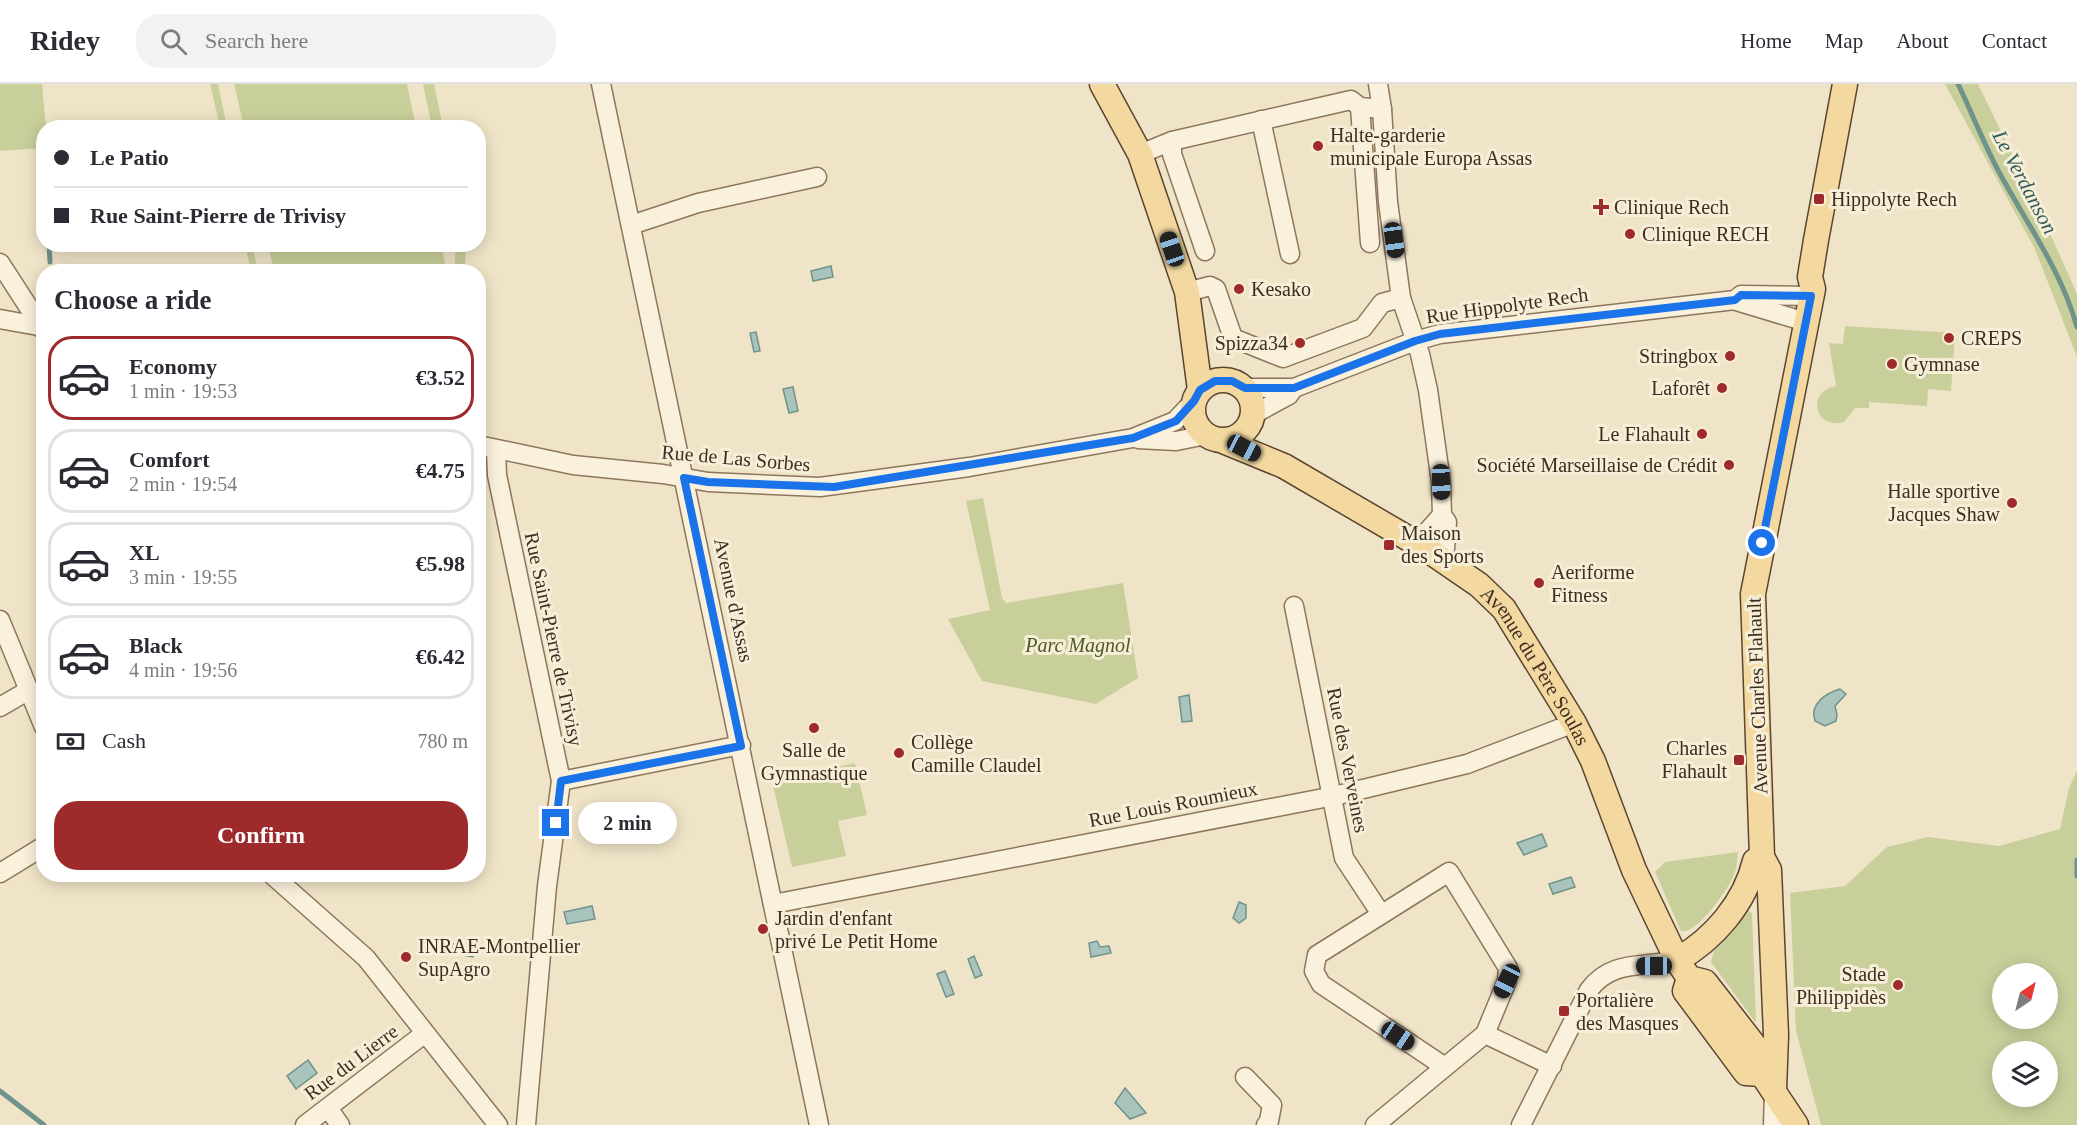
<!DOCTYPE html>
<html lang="en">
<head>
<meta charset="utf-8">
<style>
	:root { --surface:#fff; --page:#f2f2f3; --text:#2b2b33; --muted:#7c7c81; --line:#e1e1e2; --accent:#9e2a2b }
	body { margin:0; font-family:"Times New Roman",serif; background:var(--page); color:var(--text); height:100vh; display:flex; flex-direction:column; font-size:22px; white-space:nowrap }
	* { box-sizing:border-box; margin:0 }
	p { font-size:20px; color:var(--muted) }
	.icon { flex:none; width:33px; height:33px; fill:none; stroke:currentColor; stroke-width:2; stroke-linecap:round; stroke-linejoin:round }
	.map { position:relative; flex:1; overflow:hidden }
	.drawer { position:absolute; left:36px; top:180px; width:450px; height:618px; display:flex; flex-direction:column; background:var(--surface); border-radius:24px; box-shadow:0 3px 15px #0003 }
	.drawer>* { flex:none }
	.hud { position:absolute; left:36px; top:36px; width:450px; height:132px; border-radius:24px; box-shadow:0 3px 15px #0003; display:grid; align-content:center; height:132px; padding:0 18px; background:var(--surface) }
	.needle { width:39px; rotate:35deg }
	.tools { position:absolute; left:1992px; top:879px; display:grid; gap:12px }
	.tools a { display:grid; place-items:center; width:66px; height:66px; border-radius:50%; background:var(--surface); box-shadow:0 3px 15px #0003; font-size:30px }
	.end { position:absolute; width:27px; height:27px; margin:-14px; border:8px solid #1a73e8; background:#fff; box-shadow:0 0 0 3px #fff }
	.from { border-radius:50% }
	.bubble { position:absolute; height:42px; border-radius:21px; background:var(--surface); box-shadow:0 3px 15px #0003; font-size:20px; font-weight:700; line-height:42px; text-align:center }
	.car { position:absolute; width:18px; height:36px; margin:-18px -9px; border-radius:8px; box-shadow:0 0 4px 2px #0007; background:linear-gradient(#222 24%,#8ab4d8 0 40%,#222 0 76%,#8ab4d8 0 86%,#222 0) }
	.hud b { display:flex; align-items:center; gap:21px; height:57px; font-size:22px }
	.hud b+b { border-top:2px solid var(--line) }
	.hud i { width:15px; height:15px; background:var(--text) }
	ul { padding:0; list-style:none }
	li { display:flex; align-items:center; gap:18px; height:84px; margin:0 12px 9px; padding:0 6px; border:3px solid var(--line); border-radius:24px }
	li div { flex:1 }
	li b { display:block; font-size:22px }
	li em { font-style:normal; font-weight:700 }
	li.on { border-color:var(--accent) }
	li>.icon { width:54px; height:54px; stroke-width:1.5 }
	h2 { padding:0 18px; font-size:27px; line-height:72px }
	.pay { display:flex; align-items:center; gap:15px; height:66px; padding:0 18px; font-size:22px }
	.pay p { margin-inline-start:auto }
	.cta { display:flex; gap:12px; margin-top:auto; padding:12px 18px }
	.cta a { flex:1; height:69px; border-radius:24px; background:var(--accent); color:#fff; font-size:24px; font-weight:700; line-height:69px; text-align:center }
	header { display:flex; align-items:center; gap:36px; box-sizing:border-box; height:84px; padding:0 30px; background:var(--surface); border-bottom:2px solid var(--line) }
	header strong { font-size:28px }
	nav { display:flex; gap:33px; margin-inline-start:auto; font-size:21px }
	.search { width:420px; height:54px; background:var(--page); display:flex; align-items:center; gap:15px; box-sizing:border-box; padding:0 21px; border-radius:24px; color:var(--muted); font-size:22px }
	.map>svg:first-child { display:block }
</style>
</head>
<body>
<header>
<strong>Ridey</strong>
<div class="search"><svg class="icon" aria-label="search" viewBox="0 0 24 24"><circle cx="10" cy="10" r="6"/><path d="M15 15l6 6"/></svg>Search here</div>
<nav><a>Home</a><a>Map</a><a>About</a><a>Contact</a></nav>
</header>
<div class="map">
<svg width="2077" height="1041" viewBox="0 0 2077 1041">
	<rect width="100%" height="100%" fill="#f0e4c8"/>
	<g fill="#c9cf9b" fill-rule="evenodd">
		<polygon points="0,0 42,0 46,43 44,44 43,64 0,67"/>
		<polygon points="210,0 218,0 227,43 220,43"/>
		<polygon points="234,0 407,0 416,43 244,43"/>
		<polygon points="423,0 434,0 443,43 432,43"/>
		<polygon points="1945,0 1978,0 2045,138 2077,210 2077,273 2035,165"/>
		<polygon points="245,161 252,161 258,187 251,187"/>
		<polygon points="268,161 441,161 447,187 274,187"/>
		<polygon points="456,161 466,161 465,187 454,187"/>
		<path d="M1845,242L1955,249L1951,307L1928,305L1927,322L1869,318V324H1855L1844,338C1814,346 1806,307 1836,302L1829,259L1843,260Z"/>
		<polygon points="983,414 1002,514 1006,519 1123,499 1138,594 1096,620 982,597 948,535 990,526 966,417"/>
		<polygon points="855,679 867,731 838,737 846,772 792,783 772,697"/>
		<path d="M2077,687V1041H1821L1796,947L1790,809L1845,802L1887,763L1928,753L1999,762L2060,745L2069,704ZM2002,890H2048V934H2002ZM2002,968H2048V1012H2002Z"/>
		<path d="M1738,768C1737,775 1737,784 1734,791C1728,805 1697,851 1681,847L1655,788L1665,778Z"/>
		<polygon points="1749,827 1752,829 1756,939 1711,878 1714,867"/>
	</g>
	<g fill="#a9c4bc" stroke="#6f938a" stroke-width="1.5">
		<polygon points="831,182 833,193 813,197 811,187"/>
		<polygon points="756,248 760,267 754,268 750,249"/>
		<polygon points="793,303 798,327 789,329 783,305"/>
		<path d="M1840,605L1846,610L1835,622L1837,631L1836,637L1825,642L1815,637C1809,620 1826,609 1840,605Z"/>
		<polygon points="1189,611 1192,637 1182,638 1179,613"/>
		<polygon points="1542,750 1547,762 1524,771 1517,759"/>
		<polygon points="1571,793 1575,803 1553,810 1549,800"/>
		<polygon points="1239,818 1246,821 1246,834 1239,839 1233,834"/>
		<polygon points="592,822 595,835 567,840 564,828"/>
		<polygon points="1097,857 1100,863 1109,862 1111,869 1091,873 1089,859"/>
		<polygon points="448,859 475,864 473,873 446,868"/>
		<polygon points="974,872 982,891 975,894 968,875"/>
		<polygon points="945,887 954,910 946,913 937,890"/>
		<polygon points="308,976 317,989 296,1005 287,992"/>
		<polygon points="1125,1004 1146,1029 1130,1035 1115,1019"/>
	</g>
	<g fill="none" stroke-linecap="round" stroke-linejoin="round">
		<g stroke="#6f938a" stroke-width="5">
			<path d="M1958,0C1972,29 1984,60 1999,88C2027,140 2061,186 2077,243"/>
			<polyline points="42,76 44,98"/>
			<polyline points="49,160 50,178"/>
			<polyline points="2077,776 2077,792"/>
			<polyline points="0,1007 44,1041"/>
		</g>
		<defs>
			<g id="minor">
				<polyline points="601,0 819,1041"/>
				<polyline points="1378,0 1382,25 1388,118 1401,214 1420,270 1428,306 1441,398 1442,431 1447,438 1445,465 1442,474"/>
				<polyline points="1360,23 1370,159"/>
				<polyline points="1261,36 1290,170"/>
				<polyline points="1172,57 1172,70 1205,167"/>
				<polyline points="1140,70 1172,57 1351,16 1360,23 1382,25"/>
				<polyline points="631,141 698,119 817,93"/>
				<polyline points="0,179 44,247"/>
				<polyline points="1187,208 1210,202 1216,205 1233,254 1283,274 1363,244 1382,219 1401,214"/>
				<polyline points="1736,217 1806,238"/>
				<polyline points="0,235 44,243"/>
				<polyline points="1245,304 1294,304 1415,257 1440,250 1735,216 1741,211 1811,212"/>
				<polyline points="1254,330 1289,311 1293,305"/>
				<polyline points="1138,355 1176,357 1206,351"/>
				<polyline points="478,361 573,381 663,390 708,398 820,403 969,383 1133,354 1175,337 1194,317"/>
				<polyline points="496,366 497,391 561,697 547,802 526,1041"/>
				<polyline points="1417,459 1442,431"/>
				<polyline points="1294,522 1344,774 1381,830"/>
				<polyline points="0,536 44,643"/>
				<polyline points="0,623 29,606"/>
				<polyline points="561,697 741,661"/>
				<polygon points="1449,788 1508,884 1507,897 1485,950 1445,983 1321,900 1314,887 1317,871"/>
				<polyline points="0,789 44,762"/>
				<polyline points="271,790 366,874 498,1041"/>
				<polyline points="773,820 1334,712 1467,680 1574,639"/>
				<polyline points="1485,950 1552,982"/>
				<polyline points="1245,993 1272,1021 1269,1037 1266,1041"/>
				<polyline points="328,1024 340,1041"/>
				<polyline points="305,1041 424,950"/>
				<polyline points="1375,1041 1445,983"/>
				<path d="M1521,1041L1589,906C1612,875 1644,884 1677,876"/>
				<polyline points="1773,1041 1774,1007"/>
			</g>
			<g id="major">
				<polyline points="1102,0 1140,70 1187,208 1200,306"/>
				<circle cx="1223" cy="326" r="30"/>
				<path id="s1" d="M1223,357L1284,382L1428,466L1479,501L1504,525L1574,639L1593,677L1634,786L1677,876L1689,894L1705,898L1764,974L1762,990L1796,1041"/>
				<path d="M1677,876C1714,855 1745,819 1755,777L1762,773"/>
				<polyline points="1689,894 1685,907 1746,989 1762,990"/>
				<polyline points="1774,1006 1776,951 1769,786 1762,773 1753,510 1813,205 1810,193 1816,156 1845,0"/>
			</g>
		</defs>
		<use href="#minor" stroke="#8d765c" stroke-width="21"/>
		<use href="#major" stroke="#5b4430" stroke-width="27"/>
		<use href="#minor" stroke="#faf1dc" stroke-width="18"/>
		<use href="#major" stroke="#f3d9a0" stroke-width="24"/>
	</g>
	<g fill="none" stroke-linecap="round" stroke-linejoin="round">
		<polyline stroke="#1a73e8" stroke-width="8" points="556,739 561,697 741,662 684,394 708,398 834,403 1133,354 1176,337 1194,317 1200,306 1215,297 1232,297 1245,304 1294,304 1415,257 1440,250 1735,216 1741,211 1811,212 1762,459"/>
	</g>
	<g fill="#9e2a2b" stroke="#f7eed8" stroke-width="2">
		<circle cx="1318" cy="62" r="6"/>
		<rect x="1813" y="109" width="12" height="12" rx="3"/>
		<path d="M1598 114h6v6h6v6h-6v6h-6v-6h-6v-6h6z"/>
		<circle cx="1630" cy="150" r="6"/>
		<circle cx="1239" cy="205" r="6"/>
		<circle cx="1949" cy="254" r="6"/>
		<circle cx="1300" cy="259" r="6"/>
		<circle cx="1730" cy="272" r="6"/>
		<circle cx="1892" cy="280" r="6"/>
		<circle cx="1722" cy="304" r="6"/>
		<circle cx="1702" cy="350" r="6"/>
		<circle cx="1729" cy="381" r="6"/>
		<circle cx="2012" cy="419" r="6"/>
		<rect x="1383" y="455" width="12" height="12" rx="3"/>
		<circle cx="1539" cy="499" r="6"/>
		<circle cx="814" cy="644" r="6"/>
		<circle cx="899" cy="669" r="6"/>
		<rect x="1733" y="670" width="12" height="12" rx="3"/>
		<circle cx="763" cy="845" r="6"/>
		<circle cx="406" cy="873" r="6"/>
		<circle cx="1898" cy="901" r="6"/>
		<rect x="1558" y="921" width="12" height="12" rx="3"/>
	</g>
	<g text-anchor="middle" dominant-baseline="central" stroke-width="6" stroke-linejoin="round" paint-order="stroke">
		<g font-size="20" fill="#3d2e20" stroke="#f7eed8" text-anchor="start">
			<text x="1330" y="51">Halte-garderie<tspan x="1330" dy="23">municipale Europa Assas</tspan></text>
			<text x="1831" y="115">Hippolyte Rech</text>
			<text x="1614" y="123">Clinique Rech</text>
			<text x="1642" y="150">Clinique RECH</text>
			<text x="1251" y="205">Kesako</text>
			<text x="1961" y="254">CREPS</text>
			<text x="1288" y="259" text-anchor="end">Spizza34</text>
			<text x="1718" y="272" text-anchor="end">Stringbox</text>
			<text x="1904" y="280">Gymnase</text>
			<text x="1710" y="304" text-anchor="end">Laforêt</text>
			<text x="1690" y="350" text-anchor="end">Le Flahault</text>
			<text x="1717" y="381" text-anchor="end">Société Marseillaise de Crédit</text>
			<text x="2000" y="407" text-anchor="end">Halle sportive<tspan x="2000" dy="23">Jacques Shaw</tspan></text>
			<text x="1401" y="449">Maison<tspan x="1401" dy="23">des Sports</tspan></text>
			<text x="1551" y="488">Aeriforme<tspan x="1551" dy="23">Fitness</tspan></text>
			<text x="911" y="658">Collège<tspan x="911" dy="23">Camille Claudel</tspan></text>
			<text x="1727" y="664" text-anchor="end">Charles<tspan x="1727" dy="23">Flahault</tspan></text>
			<text x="814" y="666" text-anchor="middle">Salle de<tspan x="814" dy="23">Gymnastique</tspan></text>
			<text x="775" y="834">Jardin d'enfant<tspan x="775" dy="23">privé Le Petit Home</tspan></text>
			<text x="418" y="862">INRAE-Montpellier<tspan x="418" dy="23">SupAgro</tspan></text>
			<text x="1886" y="890" text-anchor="end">Stade<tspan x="1886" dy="23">Philippidès</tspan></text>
			<text x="1576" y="916">Portalière<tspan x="1576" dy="23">des Masques</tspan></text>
		</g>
		<g font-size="20" fill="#3d2e20" stroke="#f7eed8">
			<text transform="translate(1507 221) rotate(-8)">Rue Hippolyte Rech</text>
			<text transform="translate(736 374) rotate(5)">Rue de Las Sorbes</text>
			<text transform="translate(734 516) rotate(78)">Avenue d'Assas</text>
			<text transform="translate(554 555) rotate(78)">Rue Saint-Pierre de Trivisy</text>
			<text stroke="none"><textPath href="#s1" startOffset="394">Avenue du Père Soulas</textPath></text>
			<text transform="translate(1757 612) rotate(-92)">Avenue Charles Flahault</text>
			<text transform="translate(1348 676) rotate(79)">Rue des Verveines</text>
			<text transform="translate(1173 720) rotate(-11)">Rue Louis Roumieux</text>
			<text transform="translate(351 978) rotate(-37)">Rue du Lierre</text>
		</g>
		<g font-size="20" font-style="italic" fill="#4d5a26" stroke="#f7eed8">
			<text x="1078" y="561">Parc Magnol</text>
		</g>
		<g font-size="21" font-style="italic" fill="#2f5d5a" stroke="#f7eed8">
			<text transform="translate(2025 98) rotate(62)">Le Verdanson</text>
		</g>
	</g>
</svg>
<div class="tools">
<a><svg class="needle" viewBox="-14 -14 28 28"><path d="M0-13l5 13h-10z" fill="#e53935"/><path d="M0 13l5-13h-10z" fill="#7c7c81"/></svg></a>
<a><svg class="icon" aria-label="layers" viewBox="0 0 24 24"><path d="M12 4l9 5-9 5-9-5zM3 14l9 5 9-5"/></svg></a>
</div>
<i class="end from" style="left:1762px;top:459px"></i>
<i class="end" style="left:556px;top:739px"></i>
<div class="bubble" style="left:578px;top:718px;width:99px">2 min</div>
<i class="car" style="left:1394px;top:156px;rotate:172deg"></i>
<i class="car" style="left:1172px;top:165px;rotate:341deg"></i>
<i class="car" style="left:1244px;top:364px;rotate:118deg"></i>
<i class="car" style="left:1441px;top:398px;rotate:178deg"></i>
<i class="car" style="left:1654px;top:882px;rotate:270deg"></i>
<i class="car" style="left:1507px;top:897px;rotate:206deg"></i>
<i class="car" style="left:1398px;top:952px;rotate:124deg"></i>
<div class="hud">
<b><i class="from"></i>Le Patio</b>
<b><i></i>Rue Saint-Pierre de Trivisy</b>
</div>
<section class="drawer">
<h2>Choose a ride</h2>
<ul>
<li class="on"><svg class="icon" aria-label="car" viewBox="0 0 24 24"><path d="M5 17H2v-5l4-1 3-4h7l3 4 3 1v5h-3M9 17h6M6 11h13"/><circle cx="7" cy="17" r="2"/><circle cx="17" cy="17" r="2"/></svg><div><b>Economy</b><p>1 min · 19:53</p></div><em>€3.52</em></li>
<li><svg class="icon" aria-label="car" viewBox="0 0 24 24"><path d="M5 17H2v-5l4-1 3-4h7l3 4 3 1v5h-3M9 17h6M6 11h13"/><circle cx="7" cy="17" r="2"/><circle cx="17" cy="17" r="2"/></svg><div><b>Comfort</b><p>2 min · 19:54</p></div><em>€4.75</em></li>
<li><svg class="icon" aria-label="car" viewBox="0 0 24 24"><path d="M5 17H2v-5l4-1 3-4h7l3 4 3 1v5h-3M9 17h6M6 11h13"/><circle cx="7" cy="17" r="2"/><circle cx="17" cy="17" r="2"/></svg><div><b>XL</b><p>3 min · 19:55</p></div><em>€5.98</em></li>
<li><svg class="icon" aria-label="car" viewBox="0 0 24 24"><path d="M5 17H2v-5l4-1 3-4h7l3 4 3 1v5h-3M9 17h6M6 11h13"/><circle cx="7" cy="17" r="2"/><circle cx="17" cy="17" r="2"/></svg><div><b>Black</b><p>4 min · 19:56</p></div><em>€6.42</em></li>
</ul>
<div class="pay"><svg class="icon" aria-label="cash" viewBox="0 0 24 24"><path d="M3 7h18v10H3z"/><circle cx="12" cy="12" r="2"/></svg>Cash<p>780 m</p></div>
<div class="cta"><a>Confirm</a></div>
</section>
</div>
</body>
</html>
